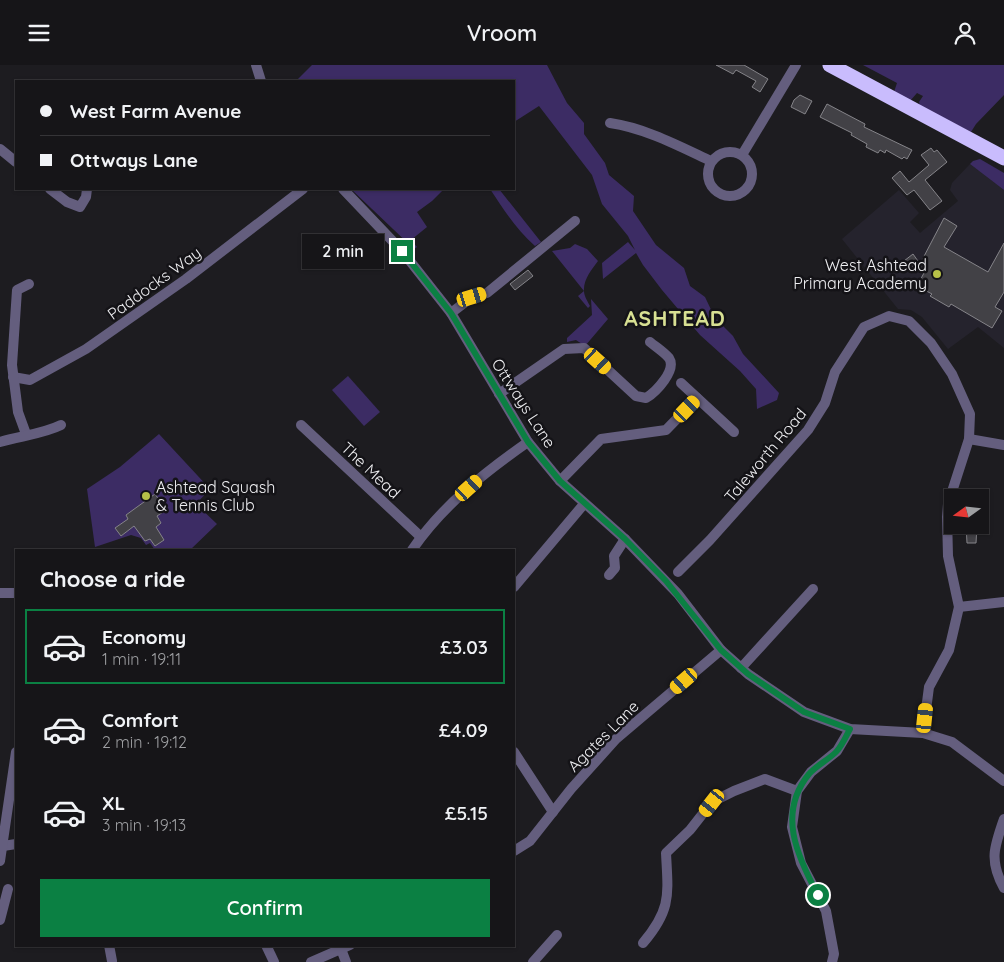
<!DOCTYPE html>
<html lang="en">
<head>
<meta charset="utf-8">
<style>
	:root { --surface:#161518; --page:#232225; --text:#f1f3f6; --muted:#9e9fa2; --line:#353437; --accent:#0b8043 }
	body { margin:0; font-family:Quicksand,sans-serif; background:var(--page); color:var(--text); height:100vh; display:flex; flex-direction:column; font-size:19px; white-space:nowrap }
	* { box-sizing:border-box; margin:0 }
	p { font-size:16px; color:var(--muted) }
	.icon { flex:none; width:28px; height:28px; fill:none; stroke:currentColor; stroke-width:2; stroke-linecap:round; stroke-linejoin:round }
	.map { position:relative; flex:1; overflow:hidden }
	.drawer { position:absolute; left:15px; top:484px; width:500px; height:398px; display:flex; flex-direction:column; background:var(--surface); border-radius:0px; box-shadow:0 1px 4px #0004,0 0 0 1px var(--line) }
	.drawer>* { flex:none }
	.hud { position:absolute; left:15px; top:15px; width:500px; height:110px; border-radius:0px; box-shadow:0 1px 4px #0004,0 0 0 1px var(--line); display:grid; align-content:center; height:110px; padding:0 25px; background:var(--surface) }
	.needle { width:32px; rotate:255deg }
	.tools { position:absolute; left:944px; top:424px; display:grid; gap:10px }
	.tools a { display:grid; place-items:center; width:45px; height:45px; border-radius:0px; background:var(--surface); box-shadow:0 1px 4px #0004,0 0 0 1px var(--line); font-size:25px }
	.end { position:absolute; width:22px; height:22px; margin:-11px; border:6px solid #0b8043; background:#fff; box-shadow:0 0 0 2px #fff }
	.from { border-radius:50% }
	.bubble { position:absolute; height:35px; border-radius:0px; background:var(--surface); box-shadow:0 1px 4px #0004,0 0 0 1px var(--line); font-size:16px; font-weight:600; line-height:35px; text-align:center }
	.car { position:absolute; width:15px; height:30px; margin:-15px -8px; border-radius:6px; box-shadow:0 0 4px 1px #0007; background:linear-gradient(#f5c518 24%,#345 0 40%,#f5c518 0 76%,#345 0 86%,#f5c518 0) }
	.hud b { display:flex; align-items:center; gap:18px; height:48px; font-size:19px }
	.hud b+b { border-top:1px solid var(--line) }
	.hud i { width:12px; height:12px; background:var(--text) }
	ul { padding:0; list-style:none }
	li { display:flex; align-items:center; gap:15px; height:75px; margin:0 10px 8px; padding:0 15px; border:2px solid transparent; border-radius:0px }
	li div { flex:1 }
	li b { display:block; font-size:19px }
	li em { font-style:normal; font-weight:600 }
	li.active { border-color:var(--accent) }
	li>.icon { width:45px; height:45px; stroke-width:1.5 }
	h2 { padding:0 25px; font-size:22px; line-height:60px }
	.cta { display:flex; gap:10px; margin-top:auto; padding:10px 25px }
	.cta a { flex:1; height:58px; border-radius:0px; background:var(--accent); color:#fff; font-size:20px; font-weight:600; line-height:58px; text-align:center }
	header { display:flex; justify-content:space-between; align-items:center; height:65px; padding:0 25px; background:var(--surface); font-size:22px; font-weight:600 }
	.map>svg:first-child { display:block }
</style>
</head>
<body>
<header><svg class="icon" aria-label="menu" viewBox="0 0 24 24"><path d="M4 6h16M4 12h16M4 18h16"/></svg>Vroom<svg class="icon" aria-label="person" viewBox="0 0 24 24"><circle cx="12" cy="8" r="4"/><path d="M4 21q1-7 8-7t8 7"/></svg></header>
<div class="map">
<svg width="1004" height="897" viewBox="0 0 1004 897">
	<rect width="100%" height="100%" fill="#1d1c20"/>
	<polygon fill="#25232d" points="970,99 1004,125 1004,283 978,262 948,284 922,252 911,245 898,244 842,174 899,125 919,148 910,157 920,168 958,136 950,125 952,118"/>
	<g fill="#3c2c64">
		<polygon points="312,0 547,0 567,38 584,58 584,69 605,98 609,110 634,131 633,146 656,180 684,203 690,221 705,232 715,253 733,271 743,289 779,328 777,335 757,344 756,324 740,306 700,270 662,225 643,200 636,188 603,214 602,198 628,177 635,185 628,171 602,139 592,110 539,41 514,57 514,16 296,16"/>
		<polygon points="863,0 1004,0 1004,30 976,59 971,67 920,41 919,37 923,31 917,28 910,36 894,27 897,18"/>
		<polygon points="980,94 1004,108 1004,125 970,99 973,96"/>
		<polygon points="351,124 444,124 432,136 417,147 427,162 411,175 417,182 414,184"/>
		<path d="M490,124H499L541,177L535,181C516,164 504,145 490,124Z"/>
		<path d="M575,179L587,184L598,196C592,204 583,215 584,226C584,231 588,237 590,241L588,243L578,231L584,226L552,186L570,183Z"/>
		<polygon points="591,234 608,254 585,281 576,275 567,277 567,273 592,250"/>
		<polygon points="348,311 380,347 364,361 332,325"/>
		<polygon points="159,369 210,424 196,439 217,459 190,485 155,485 150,478 146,480 141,473 131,470 95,482 87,424 120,402"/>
	</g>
	<g fill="#424146" stroke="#858489">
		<polygon points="716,0 744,0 768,14 760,27 752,22 756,16 736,5 733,9"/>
		<polygon points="800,30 812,36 805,49 791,42 794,35"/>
		<polygon points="827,39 865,59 864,62 912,85 907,94 904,92 902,94 886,85 885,88 880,85 878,88 866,82 867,79 851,70 852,68 820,52"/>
		<polygon points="931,83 934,87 937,85 947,97 925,115 942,136 930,145 914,125 907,130 892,113 900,106 909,117 915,112 929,100 921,90"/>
		<polygon points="944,153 957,161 944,182 988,207 1004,178 1004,227 995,242 1002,246 992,263 951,239 949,242 930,231 932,229 917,221 924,208 904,196 913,189 920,199"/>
		<polygon points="528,205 533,211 515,225 510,219"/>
		<polygon points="155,429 166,445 157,451 161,458 156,462 164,475 155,481 150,474 145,476 134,461 121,471 115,463 128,454 126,450"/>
		<polygon points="966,460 977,461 976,478 967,478"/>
	</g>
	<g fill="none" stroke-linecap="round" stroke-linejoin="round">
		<g stroke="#645e7e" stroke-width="10">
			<polyline points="256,0 261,16"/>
			<path d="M610,58C645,63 679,81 711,96"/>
			<polyline points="0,84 16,97"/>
			<circle cx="730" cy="109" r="22"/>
			<polyline points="742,90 796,0"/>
			<polyline points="50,124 67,137 80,142 86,132 87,124"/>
			<polyline points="343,124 402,186 451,248 528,377 560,416 625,474 678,529 721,585 748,609 804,647 850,664 923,668 952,677 1004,716"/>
			<polyline points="451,248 472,232 487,228 575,156"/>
			<polyline points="13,312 30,315 86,284 186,214 303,124"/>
			<polyline points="681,318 734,367"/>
			<path d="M499,329L564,284L584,283L636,331L646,333C656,327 677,305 669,293C664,287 656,282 650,277"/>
			<polyline points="301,360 421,472"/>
			<polyline points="26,369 18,347 12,300 17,225 29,219"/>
			<polyline points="969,374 1004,380"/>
			<path d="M0,377C20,371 43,369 61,360"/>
			<polyline points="560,416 601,374 666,365 697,333"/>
			<path d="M412,485C442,441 485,407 528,377"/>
			<polyline points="678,507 710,475 808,365 825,338 835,307 864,262 889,251 909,256 931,278 952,309 970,349 969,374 948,439 947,452 948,491 959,542 949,585 929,622 923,668"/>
			<polyline points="609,510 615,503 614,491 625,474"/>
			<polyline points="514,522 584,439"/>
			<polyline points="0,528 16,528"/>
			<polyline points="959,542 1004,537"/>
			<polyline points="741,603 813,524"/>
			<polyline points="514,687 553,747"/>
			<path d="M1004,754C994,782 989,796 1004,823"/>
			<polyline points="3,781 16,779"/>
			<polyline points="514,786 530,776 571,724 616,674 721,585"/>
			<polyline points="0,796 16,687"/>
			<polyline points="0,855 8,824"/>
			<path d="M643,878C672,844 668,829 666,788L690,765L712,737L734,726L765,714L797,726"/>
			<polyline points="109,880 112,896"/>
			<polyline points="266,880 274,897"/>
			<polyline points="341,884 346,897"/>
			<polyline points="311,897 350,880"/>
			<polyline points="533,897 557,870"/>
			<polyline points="832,897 834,889 826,846 801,798 792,762 797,726 811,707 837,686 850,664"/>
		</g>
		<polyline stroke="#c9bcfd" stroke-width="15" points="830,0 1004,93"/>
	</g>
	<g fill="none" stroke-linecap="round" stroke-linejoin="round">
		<path stroke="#0b8043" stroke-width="6" d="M402,186L451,248L528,377L560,416L625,474L666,516L721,585L748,609L804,647L850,664C846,671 842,681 836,687C828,695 817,700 809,709C777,748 797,791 818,830"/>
	</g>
	<g fill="#b7c148" stroke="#141317" stroke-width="2">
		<circle cx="937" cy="209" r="5"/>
		<circle cx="146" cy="431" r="5"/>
	</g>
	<g text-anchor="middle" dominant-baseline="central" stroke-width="5" stroke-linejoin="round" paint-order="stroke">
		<g font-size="16" fill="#efeff2" stroke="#141317" text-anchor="end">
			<text x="927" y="200">West Ashtead<tspan x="927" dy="18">Primary Academy</tspan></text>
			<text x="156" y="422" text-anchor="start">Ashtead Squash<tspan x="156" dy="18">&amp; Tennis Club</tspan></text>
		</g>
		<g font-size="16" fill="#efeff2" stroke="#141317">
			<text transform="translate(154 218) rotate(-36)">Paddocks Way</text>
			<text transform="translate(524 338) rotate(57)">Ottways Lane</text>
			<text transform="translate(765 390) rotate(-50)">Taleworth Road</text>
			<text transform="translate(371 405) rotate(43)">The Mead</text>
			<text transform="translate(603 671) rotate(-45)">Agates Lane</text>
		</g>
		<g font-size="21" font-weight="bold" letter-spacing="1" fill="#d8e093" stroke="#141317">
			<text x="675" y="253">ASHTEAD</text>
		</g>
	</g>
</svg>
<div class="tools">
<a><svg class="needle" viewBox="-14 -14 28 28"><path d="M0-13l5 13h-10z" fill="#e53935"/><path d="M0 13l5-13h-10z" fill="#9e9fa2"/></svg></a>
</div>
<i class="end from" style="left:818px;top:830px"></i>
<i class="end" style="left:402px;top:186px"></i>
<div class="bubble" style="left:302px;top:169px;width:82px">2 min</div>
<i class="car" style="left:472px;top:232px;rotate:73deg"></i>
<i class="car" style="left:598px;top:296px;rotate:132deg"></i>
<i class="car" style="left:687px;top:344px;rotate:44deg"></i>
<i class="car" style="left:469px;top:423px;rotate:48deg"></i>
<i class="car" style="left:684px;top:616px;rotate:229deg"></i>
<i class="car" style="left:925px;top:653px;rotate:6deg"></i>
<i class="car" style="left:712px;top:738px;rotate:218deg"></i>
<div class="hud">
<b><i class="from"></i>West Farm Avenue</b>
<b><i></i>Ottways Lane</b>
</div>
<section class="drawer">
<h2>Choose a ride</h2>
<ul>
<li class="active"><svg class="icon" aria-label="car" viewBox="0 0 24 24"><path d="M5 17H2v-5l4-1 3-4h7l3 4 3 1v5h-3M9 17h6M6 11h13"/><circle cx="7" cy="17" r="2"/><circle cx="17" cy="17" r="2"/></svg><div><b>Economy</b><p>1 min · 19:11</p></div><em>£3.03</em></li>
<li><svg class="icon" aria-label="car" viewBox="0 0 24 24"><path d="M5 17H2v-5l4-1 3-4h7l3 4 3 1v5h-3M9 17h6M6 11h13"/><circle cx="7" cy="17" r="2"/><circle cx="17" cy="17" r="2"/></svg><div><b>Comfort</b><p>2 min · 19:12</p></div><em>£4.09</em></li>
<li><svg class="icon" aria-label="car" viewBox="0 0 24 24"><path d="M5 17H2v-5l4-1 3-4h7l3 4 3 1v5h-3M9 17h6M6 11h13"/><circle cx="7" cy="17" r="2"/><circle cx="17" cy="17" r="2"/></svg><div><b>XL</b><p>3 min · 19:13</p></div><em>£5.15</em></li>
</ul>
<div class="cta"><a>Confirm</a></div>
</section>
</div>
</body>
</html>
